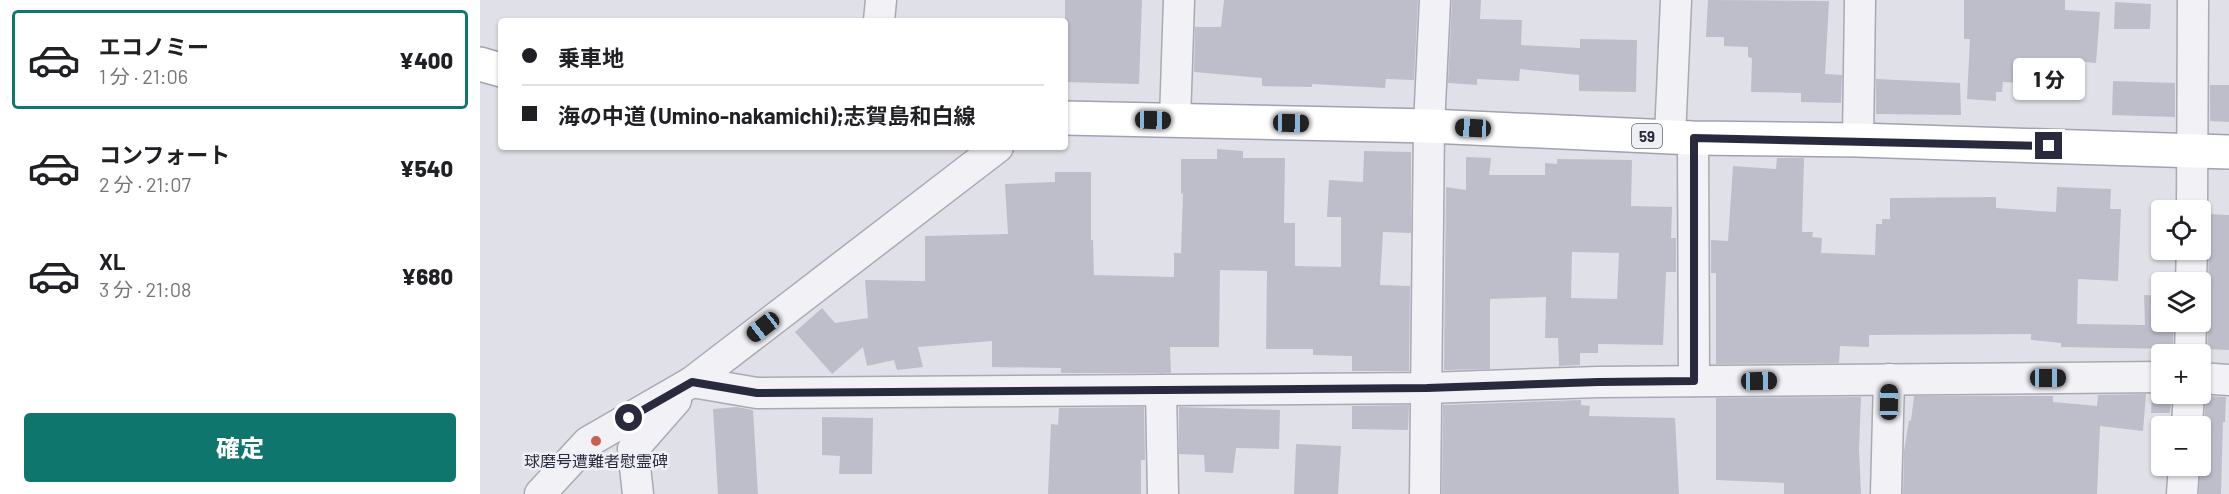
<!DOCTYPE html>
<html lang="ja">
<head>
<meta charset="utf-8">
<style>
	:root { --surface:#fff; --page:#f6f6f6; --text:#202124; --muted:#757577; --line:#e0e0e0; --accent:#0f766e }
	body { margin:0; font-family:Barlow,"Noto Sans JP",sans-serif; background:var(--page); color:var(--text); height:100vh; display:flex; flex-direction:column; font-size:22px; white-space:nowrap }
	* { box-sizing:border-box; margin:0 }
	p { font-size:20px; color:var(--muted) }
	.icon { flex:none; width:33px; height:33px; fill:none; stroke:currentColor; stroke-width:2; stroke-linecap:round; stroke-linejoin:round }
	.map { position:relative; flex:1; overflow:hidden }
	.drawer { display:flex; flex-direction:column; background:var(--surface); width:480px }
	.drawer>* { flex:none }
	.guide { position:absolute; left:18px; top:18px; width:570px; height:132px; border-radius:6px; box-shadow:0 2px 4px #0004; display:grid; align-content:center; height:132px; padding:0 24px; background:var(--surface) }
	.fabs { position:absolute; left:1671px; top:200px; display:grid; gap:12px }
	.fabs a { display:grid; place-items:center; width:60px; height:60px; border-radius:6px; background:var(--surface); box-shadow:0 2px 4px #0004; font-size:30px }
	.end { position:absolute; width:27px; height:27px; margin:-14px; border:8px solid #292a3e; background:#fff; box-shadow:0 0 0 3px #fff }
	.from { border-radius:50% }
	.bubble { position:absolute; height:42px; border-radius:6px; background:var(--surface); box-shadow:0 2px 4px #0004; font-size:20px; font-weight:800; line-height:42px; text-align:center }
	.car { position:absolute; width:18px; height:36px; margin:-18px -9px; border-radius:8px; box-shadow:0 0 4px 2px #0007; background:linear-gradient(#222 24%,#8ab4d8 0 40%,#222 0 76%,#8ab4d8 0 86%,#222 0) }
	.guide b { display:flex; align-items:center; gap:21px; height:57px; font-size:22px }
	.guide b+b { border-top:2px solid var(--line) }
	.guide i { width:15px; height:15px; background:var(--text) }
	ul { padding:10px 0 0; list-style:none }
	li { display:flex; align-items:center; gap:18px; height:99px; margin:0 12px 9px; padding:0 12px; border:3px solid transparent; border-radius:6px }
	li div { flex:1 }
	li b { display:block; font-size:22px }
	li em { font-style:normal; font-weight:800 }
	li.on { border-color:var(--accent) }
	li>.icon { width:54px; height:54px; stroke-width:1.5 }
	.action { display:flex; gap:12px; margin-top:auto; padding:12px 24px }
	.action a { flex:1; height:69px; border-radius:6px; background:var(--accent); color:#fff; font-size:24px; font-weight:800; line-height:69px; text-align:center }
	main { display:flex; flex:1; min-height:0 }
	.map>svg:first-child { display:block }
</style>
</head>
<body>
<main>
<section class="drawer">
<ul>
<li class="on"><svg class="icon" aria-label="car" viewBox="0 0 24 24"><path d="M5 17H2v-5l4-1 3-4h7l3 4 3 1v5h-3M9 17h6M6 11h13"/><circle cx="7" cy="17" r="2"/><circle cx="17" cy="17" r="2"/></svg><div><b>エコノミー</b><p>1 分 · 21:06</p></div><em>¥400</em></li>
<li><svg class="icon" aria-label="car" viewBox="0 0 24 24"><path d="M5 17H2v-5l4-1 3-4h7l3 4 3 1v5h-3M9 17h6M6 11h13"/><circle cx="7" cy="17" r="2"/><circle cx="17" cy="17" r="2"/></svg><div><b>コンフォート</b><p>2 分 · 21:07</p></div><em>¥540</em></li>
<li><svg class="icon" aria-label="car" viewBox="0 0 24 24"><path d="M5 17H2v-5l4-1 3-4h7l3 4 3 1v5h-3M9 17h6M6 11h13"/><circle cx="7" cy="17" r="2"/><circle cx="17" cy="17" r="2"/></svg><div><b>XL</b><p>3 分 · 21:08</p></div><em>¥680</em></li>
</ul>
<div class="action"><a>確定</a></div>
</section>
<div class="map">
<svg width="1749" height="494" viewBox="0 0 1749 494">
	<rect width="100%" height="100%" fill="#e0e0e8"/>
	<g fill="#bdbeca" fill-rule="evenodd">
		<polygon points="585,0 662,0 659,84 585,82"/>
		<polygon points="744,0 938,0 934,80 906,79 905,88 832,84 832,87 782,86 782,78 714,72 715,27 741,27"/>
		<polygon points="972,0 1001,0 1000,19 1042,20 1041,45 1100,48 1100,39 1157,40 1156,92 1099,91 1099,75 1040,69 1039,81 997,79 997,85 968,83"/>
		<polygon points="1228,0 1349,1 1345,74 1362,75 1361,103 1321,102 1321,93 1271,92 1272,58 1268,57 1268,47 1244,46 1244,37 1226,37"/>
		<polygon points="1484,0 1585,0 1585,10 1620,12 1616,63 1584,60 1582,85 1523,82 1522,92 1516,92 1516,101 1487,99 1490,39 1484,39"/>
		<polygon points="1635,2 1671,4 1670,29 1634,29"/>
		<polygon points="1396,79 1480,83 1481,115 1396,114"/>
		<polygon points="1633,81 1695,83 1695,117 1632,115"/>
		<polygon points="1730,85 1749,85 1749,122 1730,121"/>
		<polygon points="737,149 763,151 763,158 805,158 804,223 815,223 815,266 861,267 861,217 847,217 849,180 883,182 884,151 931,152 931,233 903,232 900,285 930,286 929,371 872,371 872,356 833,355 833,349 786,349 787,271 740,270 739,347 690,347 691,373 581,373 581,368 512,367 512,341 438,347 443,367 417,370 414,360 387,366 383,347 352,374 315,332 342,308 355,323 388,318 385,280 445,281 445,236 528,234 525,184 575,182 575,172 611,172 611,240 613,240 614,275 694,277 694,253 701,253 703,193 701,194 701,159 737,159"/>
		<path d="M986,157L1011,158L1009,175H1065V163L1077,164V159L1152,160L1151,206L1192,207L1191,238H1196V272H1186L1183,345L1118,344V353H1100V365L1079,366L1078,338H1065L1066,297L1010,299V369L964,370L966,187L986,190ZM1092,252L1139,253L1137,299L1091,298Z"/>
		<polygon points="1297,158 1324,158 1322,232 1333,232 1332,237 1342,238 1341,253 1395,255 1396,224 1402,224 1402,219 1410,219 1410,198 1516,197 1516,208 1576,212 1577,187 1631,189 1630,209 1641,209 1638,281 1598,279 1597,324 1665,325 1664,295 1682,296 1682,321 1694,321 1693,349 1581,347 1581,343 1551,340 1551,334 1389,335 1389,347 1360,346 1359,363 1236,364 1236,273 1231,273 1231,240 1248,241 1253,166 1296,169"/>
		<polygon points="1728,214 1749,215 1749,350 1727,349 1728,321 1726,312 1720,307 1720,296 1723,296 1728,283 1729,250 1725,238 1725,220"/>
		<polygon points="1687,393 1692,393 1690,413 1671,413 1672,394"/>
		<polygon points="1666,394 1663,431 1620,426 1617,494 1423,494 1424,451 1429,420 1431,421 1434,396 1573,396 1573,402 1617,406 1618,395"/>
		<polygon points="1726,396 1746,397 1745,422 1743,422 1741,494 1719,494 1720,436 1724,427"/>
		<polygon points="1381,397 1379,449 1381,494 1304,494 1304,483 1236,480 1236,398"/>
		<polygon points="1101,400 1101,405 1110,406 1109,416 1195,418 1199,494 962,494 963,405"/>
		<polygon points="929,405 928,430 872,429 872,406"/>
		<polygon points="257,407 273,410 278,494 238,494 233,409"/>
		<polygon points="664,407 665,460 661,460 661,494 568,494 571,424 578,425 579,408"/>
		<polygon points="699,407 800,410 799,449 756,448 753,473 725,472 724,455 699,454"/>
		<polygon points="342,417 393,418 392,474 359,474 360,456 342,455"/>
		<polygon points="816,444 861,446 858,494 814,494"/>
	</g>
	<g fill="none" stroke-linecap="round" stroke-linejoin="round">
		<defs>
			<g id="minor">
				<polyline points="399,21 401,0"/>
				<polyline points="695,120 699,0"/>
				<polyline points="1190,137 1196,0"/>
				<polyline points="1213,138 1214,381"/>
				<polyline points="1378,140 1380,0"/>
				<polyline points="1712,210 1713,0"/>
				<polyline points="1711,282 1712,249"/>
				<polyline points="1710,354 1711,321"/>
				<polyline points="1720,378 1749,380"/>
				<polyline points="212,382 277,393 947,388 1118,382 1682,377"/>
				<polyline points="681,390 683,494"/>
				<polyline points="1707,426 1709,393"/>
				<polyline points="60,494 108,442 212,382 518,147"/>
				<polyline points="158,494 153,449 196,400"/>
				<polyline points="945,494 949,126 955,0"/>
				<polyline points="1406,494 1409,379"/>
				<polyline points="1702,494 1704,465"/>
			</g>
			<g id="primary">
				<polyline points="0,64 21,70"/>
				<polyline points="585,118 949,126 1213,138 1378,140 1749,152"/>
			</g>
		</defs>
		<use href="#minor" stroke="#a9a9b5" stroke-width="33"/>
		<use href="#primary" stroke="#a0a1b3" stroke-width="36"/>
		<use href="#minor" stroke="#f2f2f6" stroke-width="30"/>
		<use href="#primary" stroke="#fff" stroke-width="33"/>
	</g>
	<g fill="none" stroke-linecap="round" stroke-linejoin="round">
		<polyline stroke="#292a3e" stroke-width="8" points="149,418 212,382 277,393 947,388 1118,382 1214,381 1214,138 1569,146"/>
	</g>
	<circle fill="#c6624c" stroke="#eff0f6" stroke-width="2" cx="116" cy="441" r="6"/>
	<g text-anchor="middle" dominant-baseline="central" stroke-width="5" stroke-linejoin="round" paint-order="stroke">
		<rect fill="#eff0f6" stroke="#646575" stroke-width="1.5" x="1152" y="124" width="30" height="24" rx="4.5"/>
		<g font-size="15" font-weight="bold" fill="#292a3e">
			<text x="1167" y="136">59</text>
		</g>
		<g font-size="16" fill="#292a3e" stroke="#eff0f6">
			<text x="116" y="460">球磨号遭難者慰霊碑</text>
		</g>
	</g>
</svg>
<div class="fabs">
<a><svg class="icon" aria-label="locate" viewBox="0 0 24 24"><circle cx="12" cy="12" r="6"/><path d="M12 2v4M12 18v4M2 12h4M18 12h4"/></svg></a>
<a><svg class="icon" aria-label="layers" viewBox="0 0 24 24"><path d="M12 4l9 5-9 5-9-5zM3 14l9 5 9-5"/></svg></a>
<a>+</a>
<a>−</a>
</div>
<i class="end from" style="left:149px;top:418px"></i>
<i class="end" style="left:1569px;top:146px"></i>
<div class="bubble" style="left:1533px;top:58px;width:72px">1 分</div>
<i class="car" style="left:673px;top:120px;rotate:91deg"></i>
<i class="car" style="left:811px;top:123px;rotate:91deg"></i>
<i class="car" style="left:993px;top:128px;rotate:273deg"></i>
<i class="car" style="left:283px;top:327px;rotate:232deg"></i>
<i class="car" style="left:1568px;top:378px;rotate:90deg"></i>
<i class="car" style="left:1279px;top:381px;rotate:89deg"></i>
<i class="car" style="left:1409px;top:402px;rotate:1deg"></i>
<div class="guide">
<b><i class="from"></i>乗車地</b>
<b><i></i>海の中道 (Umino-nakamichi);志賀島和白線</b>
</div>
</div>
</main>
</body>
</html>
